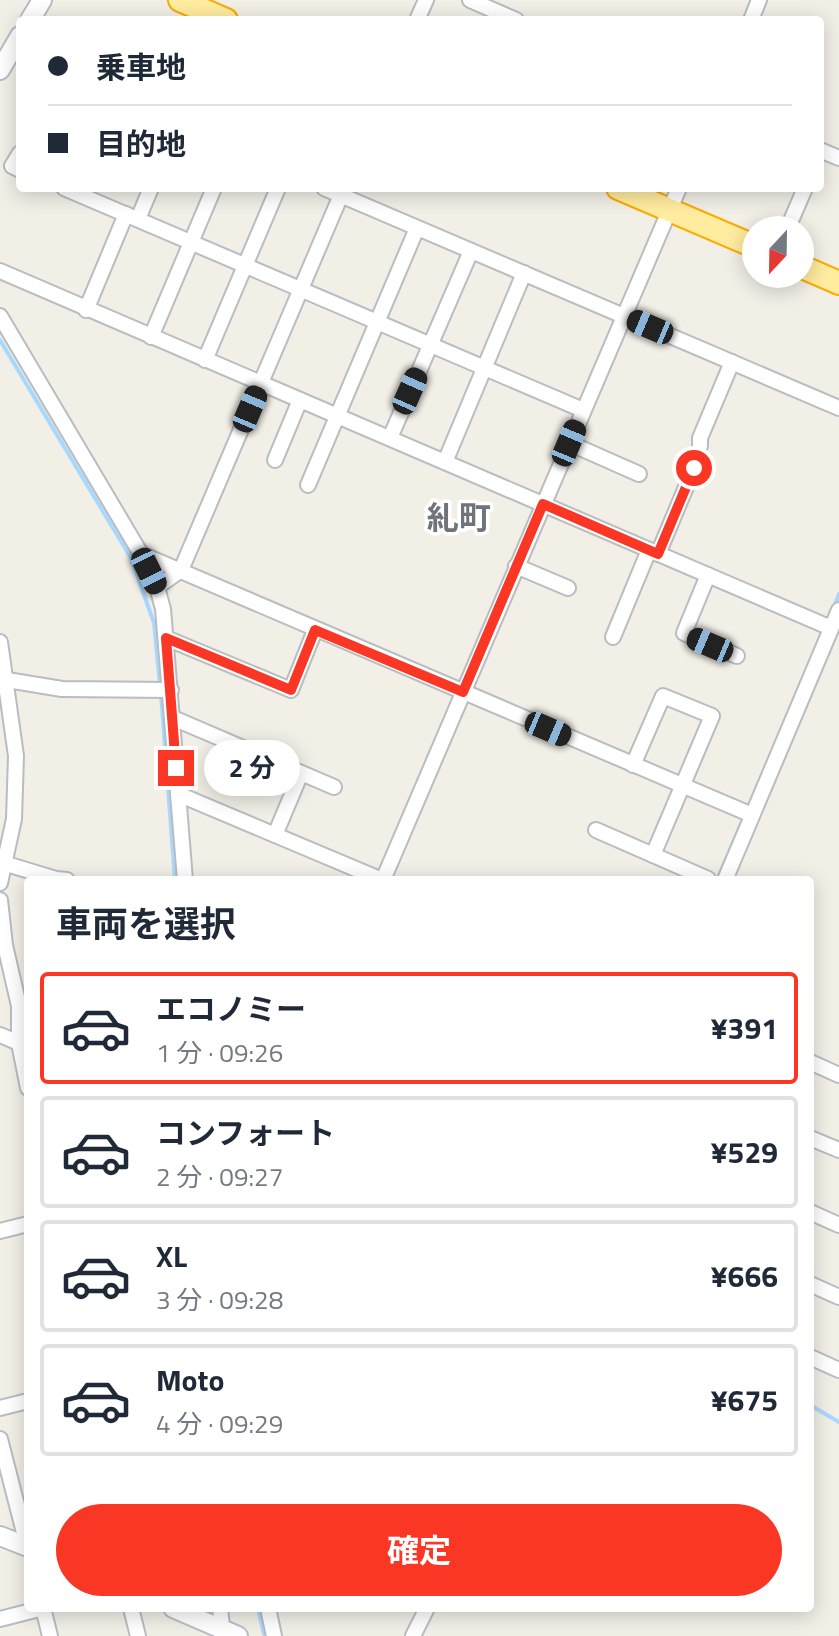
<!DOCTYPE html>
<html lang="ja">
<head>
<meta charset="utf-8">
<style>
	:root { --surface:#fff; --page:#f2f2f3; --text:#1f2937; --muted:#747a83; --line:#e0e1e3; --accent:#f93724 }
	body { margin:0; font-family:"Titillium Web","Noto Sans JP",sans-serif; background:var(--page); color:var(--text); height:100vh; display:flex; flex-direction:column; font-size:30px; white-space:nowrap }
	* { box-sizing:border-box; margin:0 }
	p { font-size:26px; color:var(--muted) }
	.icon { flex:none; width:44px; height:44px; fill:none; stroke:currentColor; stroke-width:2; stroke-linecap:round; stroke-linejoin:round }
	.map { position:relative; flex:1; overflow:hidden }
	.details { position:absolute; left:24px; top:876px; width:790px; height:736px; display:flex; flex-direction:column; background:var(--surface); border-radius:8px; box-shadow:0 4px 20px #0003 }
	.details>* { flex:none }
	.banner { position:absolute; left:16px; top:16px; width:808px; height:176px; border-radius:8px; box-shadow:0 4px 20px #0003; display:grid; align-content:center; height:176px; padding:0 32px; background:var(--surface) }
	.needle { width:52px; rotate:202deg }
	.buttons { position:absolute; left:742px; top:216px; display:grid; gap:16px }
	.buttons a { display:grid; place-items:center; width:72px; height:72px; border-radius:50%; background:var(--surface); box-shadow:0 4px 20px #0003; font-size:40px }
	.end { position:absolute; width:36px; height:36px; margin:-18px; border:10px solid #f93724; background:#fff; box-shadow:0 0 0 4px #fff }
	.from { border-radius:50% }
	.bubble { position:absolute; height:56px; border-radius:28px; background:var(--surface); box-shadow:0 4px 20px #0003; font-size:26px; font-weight:700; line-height:56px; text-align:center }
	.car { position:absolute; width:24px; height:48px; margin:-24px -12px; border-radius:10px; box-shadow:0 0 6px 2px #0007; background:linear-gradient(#222 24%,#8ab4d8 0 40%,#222 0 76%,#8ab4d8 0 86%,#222 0) }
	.banner b { display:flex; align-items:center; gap:28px; height:76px; font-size:30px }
	.banner b+b { border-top:2px solid var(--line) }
	.banner i { width:20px; height:20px; background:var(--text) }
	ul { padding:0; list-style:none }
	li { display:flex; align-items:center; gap:24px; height:112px; margin:0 16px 12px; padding:0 16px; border:4px solid var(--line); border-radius:8px }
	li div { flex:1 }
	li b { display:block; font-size:30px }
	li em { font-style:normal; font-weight:700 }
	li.on { border-color:var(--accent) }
	li>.icon { width:72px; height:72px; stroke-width:1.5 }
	h2 { padding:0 32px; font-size:36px; line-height:96px }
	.action { display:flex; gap:16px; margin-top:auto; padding:16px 32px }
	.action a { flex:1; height:92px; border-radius:48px; background:var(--accent); color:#fff; font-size:32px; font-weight:700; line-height:92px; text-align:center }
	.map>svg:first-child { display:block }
</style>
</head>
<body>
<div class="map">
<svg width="839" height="1636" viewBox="0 0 839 1636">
	<rect width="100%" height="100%" fill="#f1efe6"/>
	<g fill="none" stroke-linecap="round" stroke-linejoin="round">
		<g stroke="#a9d8ff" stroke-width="4">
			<polyline points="0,340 131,558 154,623 160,685"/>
			<polyline points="834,607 839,594"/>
			<polyline points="161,694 175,880"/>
			<polyline points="717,880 739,829"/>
			<polyline points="810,1405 839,1422"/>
			<polyline points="258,1608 264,1634"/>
		</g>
		<defs>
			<g id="minor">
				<polyline points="470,0 516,20"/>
				<polyline points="417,20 426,0"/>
				<polyline points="751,20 759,0"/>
				<polyline points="820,150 839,158"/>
				<polyline points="20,153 12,166 20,170"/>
				<polyline points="64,188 583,410"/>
				<polyline points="324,188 839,408"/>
				<polyline points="138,219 151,188"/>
				<polyline points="787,230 805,188"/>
				<polyline points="0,271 831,628"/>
				<polyline points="86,310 126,214"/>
				<polyline points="0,316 141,554 157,587 163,609 185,880"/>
				<polyline points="151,337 214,188"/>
				<polyline points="205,360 278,188"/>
				<polyline points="390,438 471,251"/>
				<polyline points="569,443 639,474"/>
				<polyline points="700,446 700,438 732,362"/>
				<polyline points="275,460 300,400"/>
				<polyline points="445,462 524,273"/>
				<polyline points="308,485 417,228"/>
				<polyline points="141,554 752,815"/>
				<polyline points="658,554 694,468"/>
				<polyline points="516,566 568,588"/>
				<polyline points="708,575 684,633 737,656"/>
				<polyline points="157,587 181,570 344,188"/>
				<polyline points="613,637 649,550"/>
				<polyline points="166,638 291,690 315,630"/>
				<polyline points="0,642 16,756 14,819 0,883"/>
				<polyline points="1,679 62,689 171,690"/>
				<polyline points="173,718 334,787"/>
				<polyline points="633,765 663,696 712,716 653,855"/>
				<polyline points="178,794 382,880"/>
				<polyline points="596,830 708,879"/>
				<polyline points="275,835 301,773"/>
				<polyline points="0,862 56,879 67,880"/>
				<polyline points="383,880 679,188"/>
				<polyline points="725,880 839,610"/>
				<polyline points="0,900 5,945 19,1006 19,1043 28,1088"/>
				<polyline points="0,1035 19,1043"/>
				<polyline points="810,1062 839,1075"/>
				<polyline points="810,1138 839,1150"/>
				<polyline points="810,1212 839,1225"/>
				<polyline points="0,1231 28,1224"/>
				<polyline points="810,1284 839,1297"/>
				<polyline points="810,1357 839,1370"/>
				<polyline points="0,1408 28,1401"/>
				<polyline points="0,1439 28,1548"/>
				<polyline points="43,1608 50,1636"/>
				<polyline points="131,1608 138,1636"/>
				<polyline points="220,1608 223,1636"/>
				<polyline points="268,1608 274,1636"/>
				<polyline points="0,1619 43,1608"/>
				<polyline points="413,1636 427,1608"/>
			</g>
			<g id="secondary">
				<polyline points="30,20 42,0"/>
				<polyline points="0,70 20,36"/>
				<polyline points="0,1536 28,1547"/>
				<polyline points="173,1608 238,1636"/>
			</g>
			<g id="trunk">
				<polyline points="180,0 226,20"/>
				<polyline points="618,188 756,247"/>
				<polyline points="800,266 839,283"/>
			</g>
		</defs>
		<use href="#minor" stroke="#b9bcc1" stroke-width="18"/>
		<use href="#secondary" stroke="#babdc3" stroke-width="22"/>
		<use href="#trunk" stroke="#f8ad00" stroke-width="26"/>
		<use href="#minor" stroke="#fff" stroke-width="14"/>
		<use href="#secondary" stroke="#fff" stroke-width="18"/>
		<use href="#trunk" stroke="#ffec9f" stroke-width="22"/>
	</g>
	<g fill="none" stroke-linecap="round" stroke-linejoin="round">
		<polyline stroke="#f93724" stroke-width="10" points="176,768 166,638 291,690 315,630 463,692 543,504 658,554 694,468"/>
	</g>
	<g text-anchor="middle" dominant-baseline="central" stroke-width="7" stroke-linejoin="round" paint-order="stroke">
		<g font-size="32" font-weight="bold" fill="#6e747a" stroke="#fff">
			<text x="459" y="517">糺町</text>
		</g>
	</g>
</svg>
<div class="buttons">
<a><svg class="needle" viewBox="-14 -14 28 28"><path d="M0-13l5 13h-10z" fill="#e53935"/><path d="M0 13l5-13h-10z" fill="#747a83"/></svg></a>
</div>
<i class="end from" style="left:694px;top:468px"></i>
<i class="end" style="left:176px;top:768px"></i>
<div class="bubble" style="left:204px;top:740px;width:96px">2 分</div>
<i class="car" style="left:650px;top:327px;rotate:293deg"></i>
<i class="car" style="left:410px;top:391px;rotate:24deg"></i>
<i class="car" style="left:250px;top:409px;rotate:23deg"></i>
<i class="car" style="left:569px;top:443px;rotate:23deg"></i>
<i class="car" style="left:149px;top:571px;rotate:154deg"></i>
<i class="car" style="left:710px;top:645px;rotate:293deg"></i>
<i class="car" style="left:548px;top:729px;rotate:113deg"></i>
<div class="banner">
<b><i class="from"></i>乗車地</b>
<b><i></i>目的地</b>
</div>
<section class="details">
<h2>車両を選択</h2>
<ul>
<li class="on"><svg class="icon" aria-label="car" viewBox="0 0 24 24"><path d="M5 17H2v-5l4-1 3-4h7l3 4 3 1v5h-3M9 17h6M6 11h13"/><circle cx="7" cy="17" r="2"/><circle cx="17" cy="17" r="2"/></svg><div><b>エコノミー</b><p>1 分 · 09:26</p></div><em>¥391</em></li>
<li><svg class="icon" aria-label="car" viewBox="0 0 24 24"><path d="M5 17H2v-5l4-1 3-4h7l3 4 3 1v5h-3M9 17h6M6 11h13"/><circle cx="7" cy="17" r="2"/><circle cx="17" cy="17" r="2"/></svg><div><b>コンフォート</b><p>2 分 · 09:27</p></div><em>¥529</em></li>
<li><svg class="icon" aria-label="car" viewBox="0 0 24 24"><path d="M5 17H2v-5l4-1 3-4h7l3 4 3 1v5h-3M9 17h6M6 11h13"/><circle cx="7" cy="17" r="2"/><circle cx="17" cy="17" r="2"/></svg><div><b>XL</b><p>3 分 · 09:28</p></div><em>¥666</em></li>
<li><svg class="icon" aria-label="car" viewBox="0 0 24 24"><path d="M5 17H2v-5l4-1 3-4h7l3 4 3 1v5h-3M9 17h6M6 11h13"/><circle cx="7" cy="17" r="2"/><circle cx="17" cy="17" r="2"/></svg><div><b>Moto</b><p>4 分 · 09:29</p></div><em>¥675</em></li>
</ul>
<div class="action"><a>確定</a></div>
</section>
</div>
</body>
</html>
